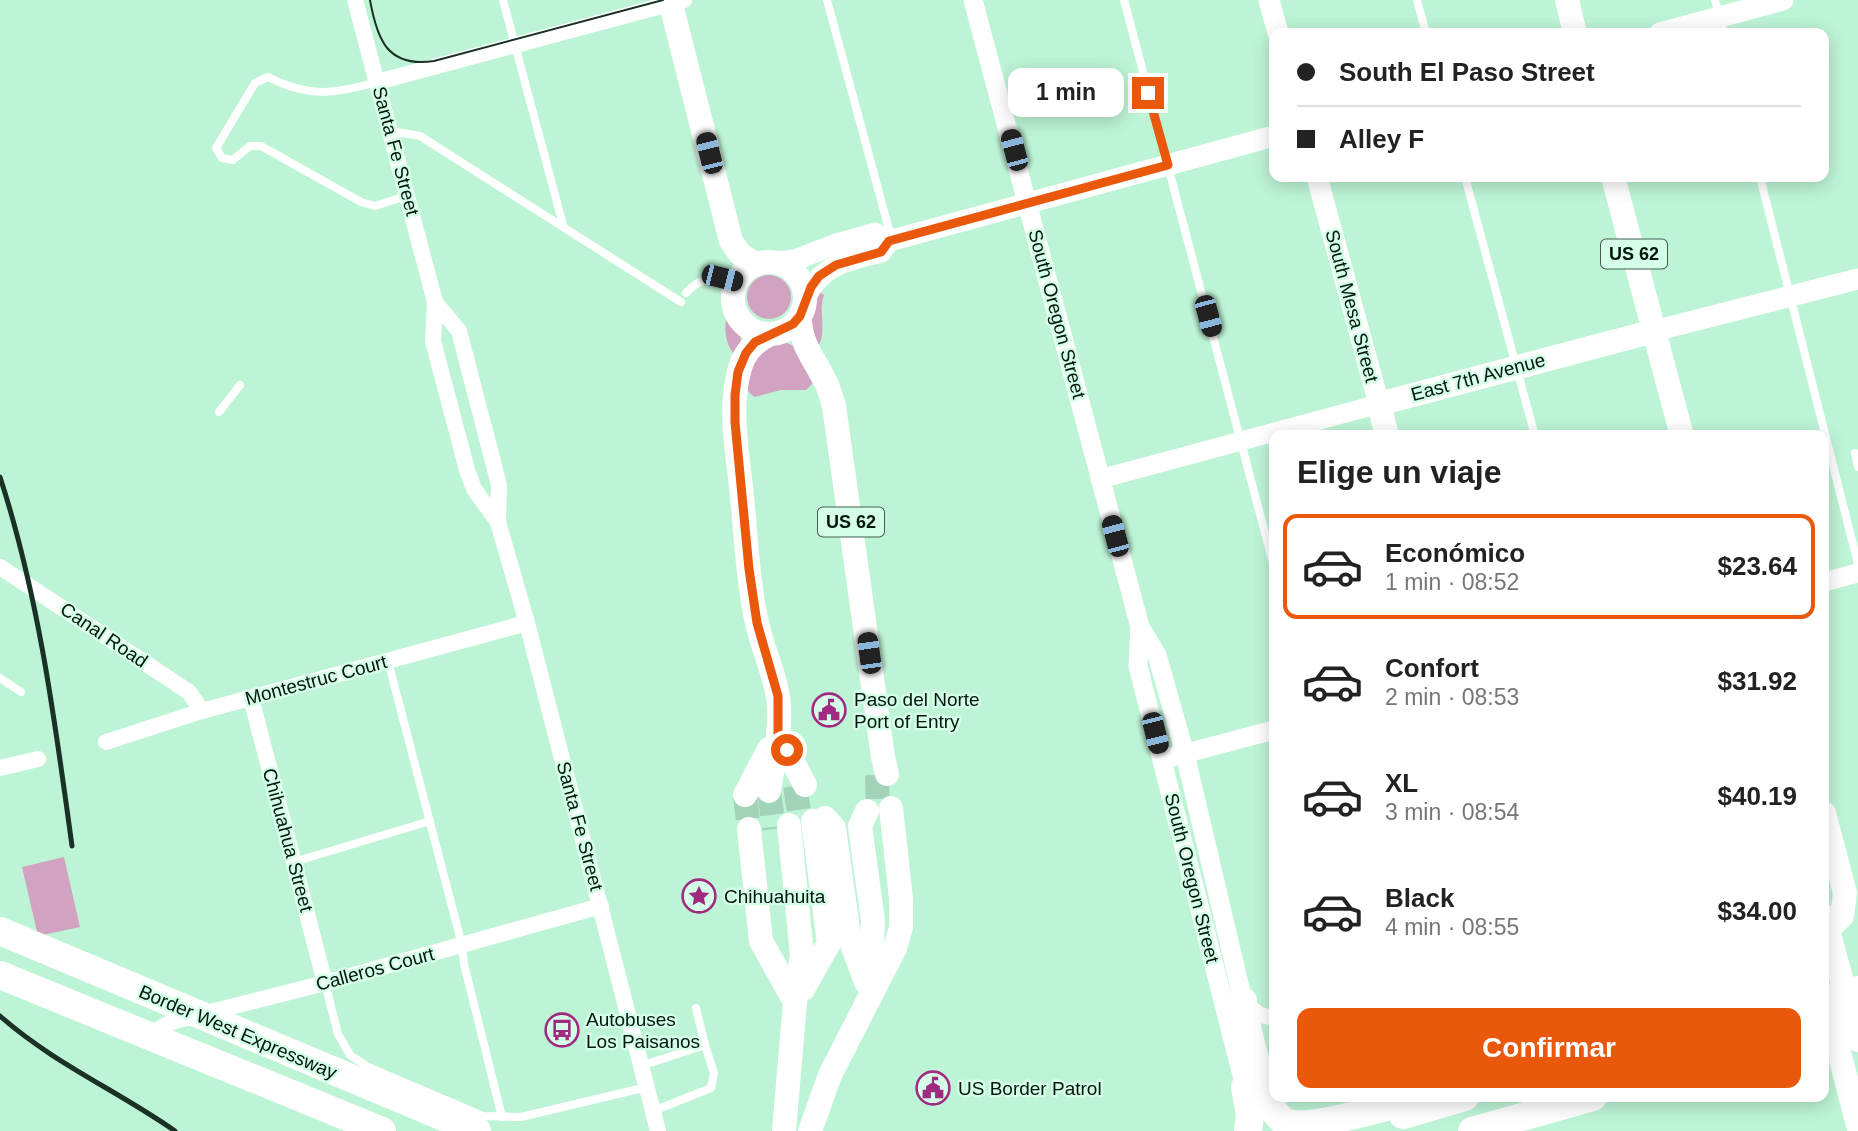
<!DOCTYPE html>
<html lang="es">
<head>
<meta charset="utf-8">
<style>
	:root { --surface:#fff; --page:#f6f6f6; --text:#222; --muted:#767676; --line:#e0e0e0; --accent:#ea580c }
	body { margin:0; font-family:Helvetica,sans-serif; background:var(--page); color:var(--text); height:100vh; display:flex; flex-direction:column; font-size:26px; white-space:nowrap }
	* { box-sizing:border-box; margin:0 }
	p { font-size:23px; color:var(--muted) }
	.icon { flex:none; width:38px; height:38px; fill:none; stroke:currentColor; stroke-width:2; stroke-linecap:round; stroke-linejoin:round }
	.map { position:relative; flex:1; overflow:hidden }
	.side { position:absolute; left:1269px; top:430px; width:560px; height:672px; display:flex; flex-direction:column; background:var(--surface); border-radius:14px; box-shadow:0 4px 18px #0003 }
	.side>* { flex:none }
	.top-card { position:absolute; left:1269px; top:28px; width:560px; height:154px; border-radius:14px; box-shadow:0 4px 18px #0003; display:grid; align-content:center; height:154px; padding:0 28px; background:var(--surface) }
	.end { position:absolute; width:32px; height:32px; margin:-16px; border:9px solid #ea580c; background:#fff; box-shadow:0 0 0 4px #fff }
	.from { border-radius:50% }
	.bubble { position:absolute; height:49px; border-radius:14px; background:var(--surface); box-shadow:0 4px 18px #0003; font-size:23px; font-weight:700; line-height:49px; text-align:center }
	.car { position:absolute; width:21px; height:42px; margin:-21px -10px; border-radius:9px; box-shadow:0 0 5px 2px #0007; background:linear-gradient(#222 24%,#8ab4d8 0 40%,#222 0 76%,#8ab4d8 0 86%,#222 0) }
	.top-card b { display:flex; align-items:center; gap:24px; height:66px; font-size:26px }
	.top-card b+b { border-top:2px solid var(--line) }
	.top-card i { width:18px; height:18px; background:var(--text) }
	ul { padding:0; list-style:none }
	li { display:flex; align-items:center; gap:21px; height:105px; margin:0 14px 10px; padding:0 14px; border:4px solid transparent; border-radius:14px }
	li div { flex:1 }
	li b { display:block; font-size:26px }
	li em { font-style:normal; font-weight:700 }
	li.active { border-color:var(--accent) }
	li>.icon { width:63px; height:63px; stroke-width:1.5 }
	h2 { padding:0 28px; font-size:32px; line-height:84px }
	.primary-button { display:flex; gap:14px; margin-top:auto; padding:14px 28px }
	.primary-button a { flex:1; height:80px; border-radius:14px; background:var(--accent); color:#fff; font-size:28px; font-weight:700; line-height:80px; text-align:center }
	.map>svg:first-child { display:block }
</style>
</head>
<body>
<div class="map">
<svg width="1858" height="1131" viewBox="0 0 1858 1131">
	<rect width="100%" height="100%" fill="#bef4d6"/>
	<g fill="#d2a3c0">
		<circle cx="769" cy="297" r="22"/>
		<path d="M820,292L824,295C818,311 827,329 819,345L809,338C810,321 810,306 820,292Z"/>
		<path d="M727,316H729C738,334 747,334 735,355C726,346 723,329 727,316Z"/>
		<path d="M785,342L793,346L813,383L806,390H781L755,397C741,390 748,375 751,361L775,343Z"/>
		<polygon points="64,857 80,927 38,936 22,867"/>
	</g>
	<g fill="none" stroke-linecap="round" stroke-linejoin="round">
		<g stroke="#a2d3b8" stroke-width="24" stroke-dasharray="24 12" stroke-linecap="butt">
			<polyline points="877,775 878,810"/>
			<polyline points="795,786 801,825"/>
			<polyline points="769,791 774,829"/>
			<polyline points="745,795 749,829"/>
		</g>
		<g stroke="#fff" stroke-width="8">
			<polyline points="503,0 563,225"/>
			<polyline points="827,0 891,237"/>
			<polyline points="1124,0 1274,567"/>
			<polyline points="1417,0 1426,33"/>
			<polyline points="1715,0 1724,33"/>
			<path d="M377,82C335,94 309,98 268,77L255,83L216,148L222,158L233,160L250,146H261L361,202L375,206L409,195"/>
			<polyline points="391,131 420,136 681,302"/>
			<polyline points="1465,177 1535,436"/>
			<polyline points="1760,177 1858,564"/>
			<path d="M686,293C701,276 717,276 737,281"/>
			<polyline points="219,412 240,385"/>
			<polyline points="1855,453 1858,467"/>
			<polyline points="388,661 462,945 464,964 502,1117"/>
			<polyline points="0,678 21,692"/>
			<polyline points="294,862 430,821"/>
			<polyline points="325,983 338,1034 350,1055 368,1067 483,1116 521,1117 647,1087"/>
			<polyline points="696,1008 705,1045"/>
			<polyline points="641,1066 705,1045 714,1073 711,1088 653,1111"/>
		</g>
		<g stroke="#fff" stroke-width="16">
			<polyline points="355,0 435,302 433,341 467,470 474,489 498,522"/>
			<polyline points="377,82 684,0"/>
			<polyline points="435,302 459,331 499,485 498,522 527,623 658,1131"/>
			<polyline points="0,567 189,692 202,711"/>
			<polyline points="251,698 325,983"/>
			<polyline points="106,742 202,711 527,623"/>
			<polyline points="0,768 38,759"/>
			<path d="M1243,1001C1253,1010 1260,1018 1274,1017"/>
			<polyline points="152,1035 162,1027 175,1021 325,983 601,906"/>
		</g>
		<g stroke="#fff" stroke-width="19">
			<polyline points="973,0 1140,627 1157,655 1185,754 1243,1001"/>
			<polyline points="1100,479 1379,404"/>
			<polyline points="1824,582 1858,573"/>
			<polyline points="1140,627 1138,666 1245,1087"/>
			<polyline points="1172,757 1274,730"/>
		</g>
		<g stroke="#fff" stroke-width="21">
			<polyline points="1269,0 1278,33"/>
			<polyline points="1660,33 1783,0"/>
			<polyline points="1317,177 1379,404"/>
			<polyline points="775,262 795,260 836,244 875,233 889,241"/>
			<path d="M805,299C821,264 847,261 881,252L889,241L1274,136"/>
			<polyline points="1654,331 1858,279"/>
		</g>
		<g stroke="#fff" stroke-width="24">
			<path d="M670,0L731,241C738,253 744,259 757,264"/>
			<polyline points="1567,0 1575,33"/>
			<polyline points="1613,177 1682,436"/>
			<circle cx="769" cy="298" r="36"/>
			<path d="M800,316C799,342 813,357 824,379C829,387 831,397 834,406L883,757L887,774"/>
			<polyline points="1387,436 1379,404 1654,331"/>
			<polyline points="778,733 805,785"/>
			<path d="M769,791C773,763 781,734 779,706C777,678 763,651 757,623C748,582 746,538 742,496C738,455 728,408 740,368C745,351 755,342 770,334"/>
			<polyline points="745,795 769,749"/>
			<polyline points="867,811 860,826 873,921 870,985"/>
			<polyline points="1824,813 1845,893 1842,916 1824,933"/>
			<polyline points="825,818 834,828 849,936 866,982"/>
			<polyline points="749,829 761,941 795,1002"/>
			<polyline points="1824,916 1858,1040"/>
			<polyline points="803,989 829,943 813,821"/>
			<polyline points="1824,995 1858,1125"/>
			<polyline points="784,1131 795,1002 802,955 789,825"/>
			<polyline points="810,1131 830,1075 895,948 901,927 901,899 891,808"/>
		</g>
		<g stroke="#fff" stroke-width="28">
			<polyline points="0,931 477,1131"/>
			<polyline points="0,975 382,1131"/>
			<polyline points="1824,1000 1858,990"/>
			<path d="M1243,1001C1245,1025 1252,1047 1258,1070C1263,1088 1268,1110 1285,1122C1307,1131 1394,1105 1421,1097"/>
			<polyline points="1824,1033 1858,1023"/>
			<polyline points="1245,1087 1250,1115 1248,1131"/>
			<polyline points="1403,1115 1465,1097"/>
			<polyline points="1472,1131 1593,1097"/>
		</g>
		<path stroke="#1a3126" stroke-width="2" d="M370,0C377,39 387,68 434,61L663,0"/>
		<g stroke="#1a3126" stroke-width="5">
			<path d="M0,477C39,597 55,722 72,846"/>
			<path d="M0,1016C53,1063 118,1091 175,1131"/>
		</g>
	</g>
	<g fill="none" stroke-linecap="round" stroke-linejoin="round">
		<polyline stroke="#ea580c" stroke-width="9" points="787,750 778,733 778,696 757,623 749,569 735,422 735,395 738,372 746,353 755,342 793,324 800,316 811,287 819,276 836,265 881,252 889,241 1168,165 1148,93"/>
	</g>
	<defs>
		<symbol id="civic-ring" viewBox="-11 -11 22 22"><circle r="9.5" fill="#d4fee7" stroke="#a12a81" stroke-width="1.5"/><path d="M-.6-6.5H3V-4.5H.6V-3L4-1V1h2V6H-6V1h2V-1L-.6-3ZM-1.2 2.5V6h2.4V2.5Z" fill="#a12a81"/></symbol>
		<symbol id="sight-ring" viewBox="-11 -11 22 22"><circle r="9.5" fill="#d4fee7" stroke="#a12a81" stroke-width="1.5"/><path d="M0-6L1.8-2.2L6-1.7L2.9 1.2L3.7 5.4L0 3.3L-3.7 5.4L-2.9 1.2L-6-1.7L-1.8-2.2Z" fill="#a12a81"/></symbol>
		<symbol id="bus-ring" viewBox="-11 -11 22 22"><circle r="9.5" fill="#d4fee7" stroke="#a12a81" stroke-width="1.5"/><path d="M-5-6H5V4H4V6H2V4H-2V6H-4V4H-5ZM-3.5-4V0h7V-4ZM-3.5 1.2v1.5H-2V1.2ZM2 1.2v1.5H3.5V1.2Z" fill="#a12a81"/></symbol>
	</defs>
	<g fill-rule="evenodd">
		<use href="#civic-ring" x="810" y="691" width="38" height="38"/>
		<use href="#sight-ring" x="680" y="877" width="38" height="38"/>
		<use href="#bus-ring" x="543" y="1011" width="38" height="38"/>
		<use href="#civic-ring" x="914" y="1069" width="38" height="38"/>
	</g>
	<g text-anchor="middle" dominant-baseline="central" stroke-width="5" stroke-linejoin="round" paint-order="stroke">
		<g fill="#d4fee7" stroke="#425c4e" stroke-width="2">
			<rect x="1601" y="239.5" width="66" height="29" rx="5"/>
			<rect x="818" y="507.5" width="66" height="29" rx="5"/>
		</g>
		<g font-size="18" font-weight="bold" fill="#03160d">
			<text x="1634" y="254">US 62</text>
			<text x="851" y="522">US 62</text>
		</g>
		<g font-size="19" fill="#03160d" stroke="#d4fee7">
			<text transform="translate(396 151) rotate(75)">Santa Fe Street</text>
			<text transform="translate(1352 306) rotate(75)">South Mesa Street</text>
			<text transform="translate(1057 314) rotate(75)">South Oregon Street</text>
			<text transform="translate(1478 377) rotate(-15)">East 7th Avenue</text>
			<text transform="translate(104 635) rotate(34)">Canal Road</text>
			<text transform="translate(316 680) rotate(-15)">Montestruc Court</text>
			<text transform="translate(580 826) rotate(75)">Santa Fe Street</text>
			<text transform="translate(288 840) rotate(75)">Chihuahua Street</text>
			<text transform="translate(1192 878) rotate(76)">South Oregon Street</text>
			<text transform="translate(375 969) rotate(-15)">Calleros Court</text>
			<text transform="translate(238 1032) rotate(23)">Border West Expressway</text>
		</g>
		<g font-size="19" fill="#03160d" stroke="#d4fee7" text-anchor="start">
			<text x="854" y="699">Paso del Norte<tspan x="854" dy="22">Port of Entry</tspan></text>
			<text x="724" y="896">Chihuahuita</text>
			<text x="586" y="1019">Autobuses<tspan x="586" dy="22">Los Paisanos</tspan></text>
			<text x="958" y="1088">US Border Patrol</text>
		</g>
	</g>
</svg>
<i class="end from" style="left:787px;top:750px"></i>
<i class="end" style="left:1148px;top:93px"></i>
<div class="bubble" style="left:1008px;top:68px;width:116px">1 min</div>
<i class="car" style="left:1014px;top:150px;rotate:345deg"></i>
<i class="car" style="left:709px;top:153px;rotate:346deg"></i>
<i class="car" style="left:722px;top:278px;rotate:104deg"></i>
<i class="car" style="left:1208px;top:316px;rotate:165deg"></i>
<i class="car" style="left:1115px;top:536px;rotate:345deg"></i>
<i class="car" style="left:869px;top:653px;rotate:352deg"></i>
<i class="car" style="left:1155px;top:733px;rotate:166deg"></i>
<div class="top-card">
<b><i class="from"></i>South El Paso Street</b>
<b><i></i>Alley F</b>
</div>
<section class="side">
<h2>Elige un viaje</h2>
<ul>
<li class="active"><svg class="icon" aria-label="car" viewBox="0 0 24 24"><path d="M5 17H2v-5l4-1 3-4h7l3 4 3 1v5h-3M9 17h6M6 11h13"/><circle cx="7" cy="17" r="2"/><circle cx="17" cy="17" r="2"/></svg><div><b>Económico</b><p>1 min · 08:52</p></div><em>$23.64</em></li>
<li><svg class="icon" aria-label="car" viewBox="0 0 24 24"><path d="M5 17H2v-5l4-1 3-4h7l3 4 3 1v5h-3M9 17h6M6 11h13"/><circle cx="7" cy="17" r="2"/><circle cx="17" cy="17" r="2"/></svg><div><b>Confort</b><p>2 min · 08:53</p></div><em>$31.92</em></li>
<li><svg class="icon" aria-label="car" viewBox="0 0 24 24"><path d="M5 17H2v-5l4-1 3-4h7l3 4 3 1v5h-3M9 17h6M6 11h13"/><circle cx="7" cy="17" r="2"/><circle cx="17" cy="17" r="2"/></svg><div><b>XL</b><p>3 min · 08:54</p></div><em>$40.19</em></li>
<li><svg class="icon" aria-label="car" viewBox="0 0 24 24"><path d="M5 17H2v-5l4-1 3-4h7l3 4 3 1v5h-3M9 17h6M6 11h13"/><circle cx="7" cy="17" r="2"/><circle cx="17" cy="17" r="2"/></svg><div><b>Black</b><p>4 min · 08:55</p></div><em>$34.00</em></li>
</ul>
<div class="primary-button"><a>Confirmar</a></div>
</section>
</div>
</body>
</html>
